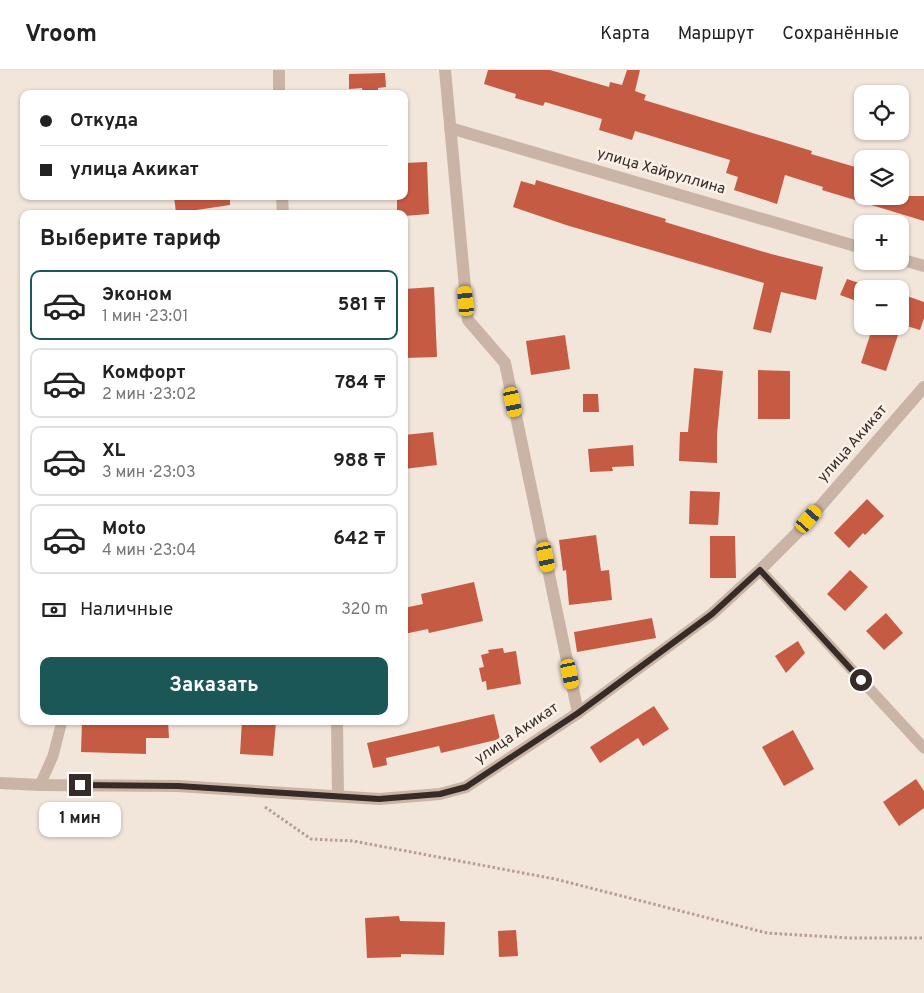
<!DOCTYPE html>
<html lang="ru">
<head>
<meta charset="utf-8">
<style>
	:root { --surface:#fff; --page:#f2f2f2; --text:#222; --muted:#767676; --line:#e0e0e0; --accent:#1c5757 }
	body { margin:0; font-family:Overpass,sans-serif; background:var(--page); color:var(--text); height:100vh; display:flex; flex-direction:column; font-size:19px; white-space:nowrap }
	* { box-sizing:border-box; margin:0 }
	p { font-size:16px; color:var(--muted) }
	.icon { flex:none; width:28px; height:28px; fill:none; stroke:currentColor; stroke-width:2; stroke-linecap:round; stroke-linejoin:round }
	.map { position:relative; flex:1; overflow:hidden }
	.drawer { position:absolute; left:20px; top:140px; width:388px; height:515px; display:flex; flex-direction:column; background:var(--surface); border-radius:10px; box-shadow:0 1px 4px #0004 }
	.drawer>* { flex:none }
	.top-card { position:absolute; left:20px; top:20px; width:388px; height:110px; border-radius:10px; box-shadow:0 1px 4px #0004; display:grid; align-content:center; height:110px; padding:0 20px; background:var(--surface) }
	.buttons { position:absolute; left:854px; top:15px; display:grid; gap:10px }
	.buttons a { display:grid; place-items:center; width:55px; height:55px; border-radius:10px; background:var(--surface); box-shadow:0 1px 4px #0004; font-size:25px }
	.end { position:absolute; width:22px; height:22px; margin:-11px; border:6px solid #362b27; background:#fff; box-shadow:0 0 0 2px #fff }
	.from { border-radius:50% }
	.bubble { position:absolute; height:35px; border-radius:10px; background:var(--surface); box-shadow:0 1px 4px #0004; font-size:16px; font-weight:700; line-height:35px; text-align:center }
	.car { position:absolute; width:15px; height:30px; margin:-15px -8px; border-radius:6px; box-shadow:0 0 4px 1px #0007; background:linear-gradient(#f5c518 24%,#345 0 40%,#f5c518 0 76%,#345 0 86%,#f5c518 0) }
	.top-card b { display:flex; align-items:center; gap:18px; height:48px; font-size:19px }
	.top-card b+b { border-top:1px solid var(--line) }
	.top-card i { width:12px; height:12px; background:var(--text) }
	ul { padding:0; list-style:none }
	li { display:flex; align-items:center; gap:15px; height:70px; margin:0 10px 8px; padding:0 10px; border:2px solid var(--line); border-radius:10px }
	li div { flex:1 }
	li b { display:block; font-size:19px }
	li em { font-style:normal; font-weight:700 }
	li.current { border-color:var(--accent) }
	li>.icon { width:45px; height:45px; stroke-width:1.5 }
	h2 { padding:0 20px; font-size:22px; line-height:60px }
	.pay { display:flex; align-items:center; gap:12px; height:55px; padding:0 20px; font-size:19px }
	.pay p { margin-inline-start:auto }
	.action { display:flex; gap:10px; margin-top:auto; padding:10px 20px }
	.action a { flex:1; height:58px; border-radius:10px; background:var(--accent); color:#fff; font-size:20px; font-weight:700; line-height:58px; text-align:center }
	header { display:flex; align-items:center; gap:30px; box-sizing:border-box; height:70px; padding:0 25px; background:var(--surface); border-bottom:1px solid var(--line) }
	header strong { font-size:24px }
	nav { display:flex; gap:28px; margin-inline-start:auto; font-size:18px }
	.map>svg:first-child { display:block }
</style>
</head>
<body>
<header>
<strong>Vroom</strong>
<nav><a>Карта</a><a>Маршрут</a><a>Сохранённые</a></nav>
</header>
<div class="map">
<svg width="924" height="923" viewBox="0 0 924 923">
	<rect width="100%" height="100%" fill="#f2e5da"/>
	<g fill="#c65b43">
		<polygon points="488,0 550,0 609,17 610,12 622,15 627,0 640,0 635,21 646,25 644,30 812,81 811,84 862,99 862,126 924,126 924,151 822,120 823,117 785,105 777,134 734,120 738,107 726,103 730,90 635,61 632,70 599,60 602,49 545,32 543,36 515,28 516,24 484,14"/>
		<polygon points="385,3 386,17 378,18 378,24 363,24 362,18 349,19 349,4"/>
		<polygon points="427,92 429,144 404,146 404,144 397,144 397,126 404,126 404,93"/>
		<polygon points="536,110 666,149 665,152 771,184 823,197 816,230 781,222 771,263 753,259 764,213 566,155 513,137 521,111 535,115"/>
		<polygon points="174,126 230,126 230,135 176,143"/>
		<polygon points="847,209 862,214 862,233 840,225"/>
		<polygon points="434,217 437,287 404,288 404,219"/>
		<polygon points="907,226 924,232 924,248 920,260 900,254 900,244"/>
		<polygon points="873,256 901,256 886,301 861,293"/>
		<polygon points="565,265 570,299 531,305 526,271"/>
		<polygon points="694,298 723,301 717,364 717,393 679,391 680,362 688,362"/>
		<polygon points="758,300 790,301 790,349 758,349"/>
		<polygon points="583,324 598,324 599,342 583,342"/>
		<polygon points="433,362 437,395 404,399 404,365"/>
		<polygon points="633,375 634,396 612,397 613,401 590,402 588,379"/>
		<polygon points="690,421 720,422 718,455 689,454"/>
		<polygon points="867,429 884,446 865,465 863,463 849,478 834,463"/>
		<polygon points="596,465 601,501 609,500 612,530 569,535 566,500 563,501 559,470"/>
		<polygon points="710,466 735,466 736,508 710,508"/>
		<polygon points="850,500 868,517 845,541 827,524"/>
		<polygon points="474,512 483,551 429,563 428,559 404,564 404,538 423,534 421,524"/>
		<polygon points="886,543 903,563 884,580 866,561"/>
		<polygon points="652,548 656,568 577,582 574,562"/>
		<polygon points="798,571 805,583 786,603 775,586"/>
		<polygon points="503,578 504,583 516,581 521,614 487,620 486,611 482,612 479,598 484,597 481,585 489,583 488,580"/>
		<polygon points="654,636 669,659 643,676 638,668 600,693 590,677"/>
		<polygon points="494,644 500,669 441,683 439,676 386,688 387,695 373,698 367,673"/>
		<polygon points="82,651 168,651 169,668 146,668 146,684 81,682"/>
		<polygon points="242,651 276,652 273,686 240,684"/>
		<polygon points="793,660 814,699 784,716 762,677"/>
		<polygon points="916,709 924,721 924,738 899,756 883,732"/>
		<polygon points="399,846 400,851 445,852 444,885 401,884 401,887 367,888 365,848"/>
		<polygon points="516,860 518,886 499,887 498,861"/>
	</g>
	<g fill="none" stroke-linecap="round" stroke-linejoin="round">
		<polyline stroke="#b69e90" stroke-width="3" stroke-dasharray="2.5 2.5" stroke-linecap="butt" points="265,737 311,769 353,771 555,809 767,863 849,868 924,868"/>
		<g stroke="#cab4a6" stroke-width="11">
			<polyline points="760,500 924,678"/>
			<polyline points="40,715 53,686 62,651"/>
		</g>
		<g stroke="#cab4a6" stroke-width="12">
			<polyline points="445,0 468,250 505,293 578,643"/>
			<polyline points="279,24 279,0"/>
			<polyline points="450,58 862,178"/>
			<polyline points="282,126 283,144"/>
			<polyline points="900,189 924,196"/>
			<polyline points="337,651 338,726"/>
			<polyline points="0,713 40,715 178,716 379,729 440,724 466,717 578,643 712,544 760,500 797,463 924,317"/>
		</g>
	</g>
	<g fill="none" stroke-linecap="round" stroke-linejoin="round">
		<polyline stroke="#362b27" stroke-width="6" points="80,715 178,716 379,729 440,724 466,717 578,643 712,544 760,500 861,610"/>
	</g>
	<g text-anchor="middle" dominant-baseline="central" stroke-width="5" stroke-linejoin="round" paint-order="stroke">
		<g font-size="15" fill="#362b27" stroke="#f9f0e7">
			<text transform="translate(661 102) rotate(16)">улица Хайруллина</text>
			<text transform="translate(853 374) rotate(-49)">улица Акикат</text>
			<text transform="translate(517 664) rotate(-34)">улица Акикат</text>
		</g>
	</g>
</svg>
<div class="buttons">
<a><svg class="icon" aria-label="locate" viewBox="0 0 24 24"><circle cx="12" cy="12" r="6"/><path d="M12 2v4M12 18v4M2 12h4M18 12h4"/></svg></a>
<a><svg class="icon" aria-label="layers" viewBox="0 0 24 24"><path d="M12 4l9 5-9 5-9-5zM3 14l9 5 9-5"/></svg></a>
<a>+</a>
<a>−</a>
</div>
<i class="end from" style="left:861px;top:610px"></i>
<i class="end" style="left:80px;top:715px"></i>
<div class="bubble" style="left:39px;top:732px;width:82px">1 мин</div>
<i class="car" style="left:466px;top:231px;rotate:354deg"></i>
<i class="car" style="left:513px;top:332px;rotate:168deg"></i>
<i class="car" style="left:809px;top:449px;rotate:41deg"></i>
<i class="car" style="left:546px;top:487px;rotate:168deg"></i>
<i class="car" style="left:570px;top:604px;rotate:168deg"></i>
<div class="top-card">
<b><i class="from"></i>Откуда</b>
<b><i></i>улица Акикат</b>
</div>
<section class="drawer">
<h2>Выберите тариф</h2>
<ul>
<li class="current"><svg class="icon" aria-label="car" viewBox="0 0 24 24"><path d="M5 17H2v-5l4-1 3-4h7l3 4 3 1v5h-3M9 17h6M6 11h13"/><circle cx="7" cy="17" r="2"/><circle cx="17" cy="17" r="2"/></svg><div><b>Эконом</b><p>1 мин · 23:01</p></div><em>581 ₸</em></li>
<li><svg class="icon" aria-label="car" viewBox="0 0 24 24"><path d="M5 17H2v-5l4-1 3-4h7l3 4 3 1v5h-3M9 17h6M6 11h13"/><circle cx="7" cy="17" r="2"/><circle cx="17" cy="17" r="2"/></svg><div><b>Комфорт</b><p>2 мин · 23:02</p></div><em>784 ₸</em></li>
<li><svg class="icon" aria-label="car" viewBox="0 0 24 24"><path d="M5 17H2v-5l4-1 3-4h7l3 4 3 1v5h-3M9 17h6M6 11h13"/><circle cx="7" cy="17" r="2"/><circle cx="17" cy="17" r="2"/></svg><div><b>XL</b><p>3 мин · 23:03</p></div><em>988 ₸</em></li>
<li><svg class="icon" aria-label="car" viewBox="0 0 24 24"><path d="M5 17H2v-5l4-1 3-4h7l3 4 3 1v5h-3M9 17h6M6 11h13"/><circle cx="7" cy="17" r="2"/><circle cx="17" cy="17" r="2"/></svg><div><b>Moto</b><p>4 мин · 23:04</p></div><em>642 ₸</em></li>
</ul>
<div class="pay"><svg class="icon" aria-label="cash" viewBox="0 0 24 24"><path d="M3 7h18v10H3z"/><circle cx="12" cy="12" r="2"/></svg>Наличные<p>320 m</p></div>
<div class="action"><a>Заказать</a></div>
</section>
</div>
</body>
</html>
